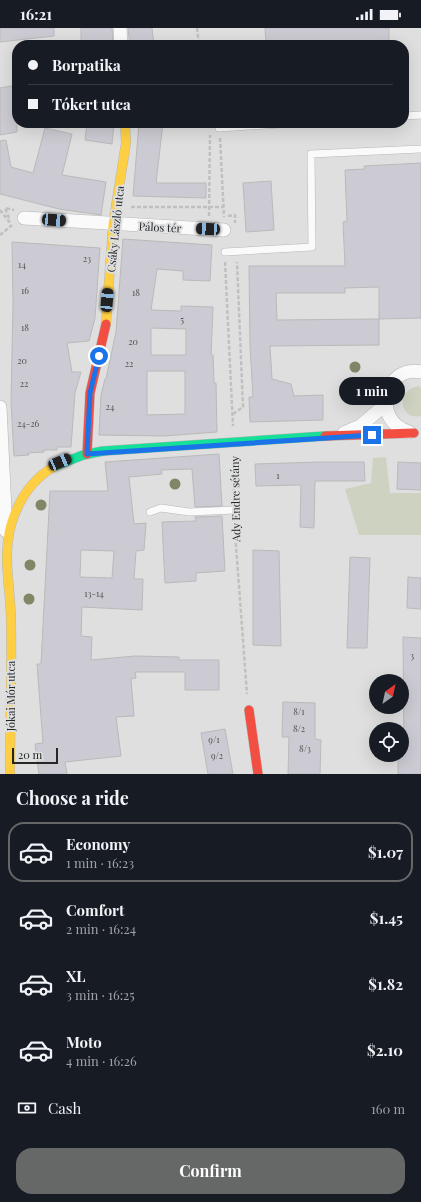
<!DOCTYPE html>
<html lang="en">
<head>
<meta charset="utf-8">
<style>
	:root { --surface:#171b24; --page:#20242c; --text:#f1f3f6; --muted:#9ea1a6; --line:#363941; --accent:#666767 }
	body { margin:0; font-family:"Playfair Display",serif; background:var(--page); color:var(--text); height:100vh; display:flex; flex-direction:column; font-size:15px; white-space:nowrap }
	* { box-sizing:border-box; margin:0 }
	p { font-size:13px; color:var(--muted) }
	.icon { flex:none; width:22px; height:22px; fill:none; stroke:currentColor; stroke-width:2; stroke-linecap:round; stroke-linejoin:round }
	.map { position:relative; height:746px; overflow:hidden }
	.panel { display:flex; flex-direction:column; background:var(--surface); flex:1 }
	.panel>* { flex:none }
	.banner { position:absolute; left:12px; top:12px; width:397px; height:88px; border-radius:16px; box-shadow:0 4px 16px #0002; display:grid; align-content:center; height:88px; padding:0 16px; background:var(--surface) }
	.needle { width:26px; rotate:33deg }
	.buttons { position:absolute; left:369px; top:646px; display:grid; gap:8px }
	.buttons a { display:grid; place-items:center; width:40px; height:40px; border-radius:50%; background:var(--surface); box-shadow:0 4px 16px #0002; font-size:20px }
	.scale { position:absolute; left:12px; bottom:10px; width:46px; box-sizing:border-box; padding-left:4px; border:2px solid #252626; border-top:0; font-size:11px; line-height:14px; white-space:nowrap; color:#252626; -webkit-text-stroke:3px #dedfe0; paint-order:stroke }
	.end { position:absolute; width:18px; height:18px; margin:-9px; border:5px solid #1a73e8; background:#fff; box-shadow:0 0 0 2px #fff }
	.from { border-radius:50% }
	.bubble { position:absolute; height:28px; border-radius:14px; background:var(--surface); box-shadow:0 4px 16px #0002; font-size:13px; font-weight:700; line-height:28px; text-align:center }
	.car { position:absolute; width:12px; height:24px; margin:-12px -6px; border-radius:5px; box-shadow:0 0 3px 1px #0007; background:linear-gradient(#222 24%,#8ab4d8 0 40%,#222 0 76%,#8ab4d8 0 86%,#222 0) }
	.banner b { display:flex; align-items:center; gap:14px; height:38px; font-size:15px }
	.banner b+b { border-top:1px solid var(--line) }
	.banner i { width:10px; height:10px; background:var(--text) }
	ul { padding:0; list-style:none }
	li { display:flex; align-items:center; gap:12px; height:60px; margin:0 8px 6px; padding:0 8px; border:2px solid transparent; border-radius:16px }
	li div { flex:1 }
	li b { display:block; font-size:15px }
	li em { font-style:normal; font-weight:700 }
	li.active { border-color:var(--accent) }
	li>.icon { width:36px; height:36px; stroke-width:1.5 }
	h2 { padding:0 16px; font-size:18px; line-height:48px }
	.pay { display:flex; align-items:center; gap:10px; height:44px; padding:0 16px; font-size:15px }
	.pay p { margin-inline-start:auto }
	.button { display:flex; gap:8px; margin-top:auto; padding:8px 16px }
	.button a { flex:1; height:46px; border-radius:16px; background:var(--accent); color:#fff; font-size:16px; font-weight:700; line-height:46px; text-align:center }
	.status { display:flex; justify-content:space-between; align-items:center; height:28px; padding:0 20px; background:var(--surface); direction:ltr }
	.status svg { height:11px; fill:currentColor }
	.map>svg:first-child { display:block }
</style>
</head>
<body>
<div class="status"><b>16:21</b><svg viewBox="0 0 49 12"><path d="M0 12V9h3v3zM5 12V6h3v6zM10 12V3h3v9zM15 12V0h3v12zM26 1h20v11H26zM47 4h2v5h-2z"/></svg></div>
<div class="map">
<svg width="421" height="746" viewBox="0 0 421 746">
	<rect width="100%" height="100%" fill="#dfdfdf"/>
	<g fill="#ced3c1">
		<path d="M418,358L421,359V388C401,393 394,364 418,358Z"/>
		<polygon points="386,429 390,465 421,465 421,507 359,507 345,461 371,455 373,430"/>
	</g>
	<g fill="#cccad2" stroke="#bababa" fill-rule="evenodd">
		<polygon points="0,0 54,0 54,8 0,14"/>
		<polygon points="81,0 112,0 113,17 81,17"/>
		<polygon points="128,0 152,0 154,17 130,17"/>
		<polygon points="265,0 389,0 389,17 266,17"/>
		<polygon points="17,57 17,104 0,107 0,60"/>
		<polygon points="87,95 114,95 112,116 85,112"/>
		<polygon points="139,95 163,95 156,155 206,155 206,170 133,168"/>
		<polygon points="45,100 72,106 62,147 106,154 101,187 59,181 0,166 0,113 6,112 11,139 33,145"/>
		<path d="M421,135V290L379,291V317L270,318L272,351L291,356L294,368L323,367V392L250,394L249,369H253L250,318L249,238H345L343,194L347,193L345,142L365,141L364,138ZM379,259V291L277,292L276,265H345V260Z"/>
		<polygon points="271,153 274,202 246,204 243,155"/>
		<path d="M123,211L212,217L210,253L183,252V243L157,241L151,282L181,283V278L213,279L211,327H213L214,355H216L217,404L164,408L99,407L101,367L105,351H106L116,304ZM151,300L186,301V327H151ZM147,343H185V386L147,387Z"/>
		<polygon points="12,214 100,220 95,290 89,313 67,315 72,344 81,344 75,365 71,419 57,419 57,422 44,422 44,424 28,425 29,427 14,428 11,374 13,275"/>
		<path d="M219,426L222,478L195,479L192,441L161,442L162,446L129,449L134,496L146,495L144,522L136,523L134,551H143L142,582L82,579L81,608L92,609L91,632L135,628L179,629V632H219V662H185V644H135L136,650L131,651L134,688L116,689L121,728L65,734L67,746H39L35,716L43,715L37,636H41L50,463H108L105,434ZM81,522L114,523L112,550L80,549Z"/>
		<polygon points="319,434 364,434 365,453 315,453 314,500 300,499 301,457 256,458 255,436"/>
		<polygon points="398,434 421,435 421,462 397,461"/>
		<polygon points="222,488 225,543 196,545 196,553 165,555 162,494 196,493 195,489"/>
		<polygon points="253,522 279,523 281,618 253,617"/>
		<polygon points="350,529 370,530 367,620 347,620"/>
		<polygon points="408,549 421,550 421,581 407,580"/>
		<polygon points="403,609 421,610 421,746 398,746 398,727 404,726"/>
		<polygon points="283,674 315,675 315,711 321,712 320,746 288,746 289,709 282,709"/>
		<polygon points="225,701 233,746 208,746 201,705"/>
	</g>
	<g fill="none" stroke-linecap="round" stroke-linejoin="round">
		<defs>
			<g id="lane">
				<polyline points="404,88 421,87"/>
				<polyline points="219,100 296,95"/>
				<polyline points="225,224 312,219 311,126 421,121"/>
				<polyline points="150,484 161,480 189,484 234,482"/>
			</g>
			<g id="street">
				<polyline points="120,0 121,17"/>
				<polyline points="24,190 224,202"/>
				<polyline points="0,379 6,503"/>
				<path d="M409,404C371,393 384,336 421,344"/>
				<polyline points="344,405 360,398 385,377"/>
			</g>
			<polyline id="fast" points="55,438 83,427 103,423 325,408"/>
			<g id="slow">
				<polyline points="106,296 113,197 126,115 125,95"/>
				<path d="M10,746C10,695 12,645 11,594C11,561 2,530 11,497C18,473 32,451 55,438"/>
			</g>
			<g id="jam">
				<polyline points="325,408 414,405"/>
				<polyline points="87,426 90,365 106,296"/>
				<polyline points="249,682 258,746"/>
			</g>
		</defs>
		<use href="#lane" stroke="#b7b7b7" stroke-width="8"/>
		<use href="#street" stroke="#b7b7b7" stroke-width="14"/>
		<use href="#fast" stroke="#b7b7b7" stroke-width="10"/>
		<use href="#slow" stroke="#b7b7b7" stroke-width="10"/>
		<use href="#jam" stroke="#b7b7b7" stroke-width="10"/>
		<g stroke="#c0c0c1" stroke-width="2.5" stroke-dasharray="4 2" stroke-linecap="butt">
			<polyline points="197,0 199,17"/>
			<polyline points="220,110 224,189"/>
			<polyline points="131,179 223,179"/>
			<polyline points="0,182 11,196"/>
			<polyline points="209,188 210,107"/>
			<polyline points="228,188 235,187 235,195"/>
			<polyline points="9,190 5,180 14,182"/>
			<polyline points="0,207 12,197"/>
			<polyline points="225,234 233,398"/>
			<polyline points="233,386 243,379 237,234"/>
			<polyline points="233,431 234,472"/>
			<polyline points="234,491 247,666"/>
		</g>
		<use href="#lane" stroke="#fafafa" stroke-width="7"/>
		<use href="#street" stroke="#fafafa" stroke-width="13"/>
		<use href="#fast" stroke="#16e098" stroke-width="9"/>
		<use href="#slow" stroke="#ffcf43" stroke-width="9"/>
		<use href="#jam" stroke="#f24e42" stroke-width="9"/>
	</g>
	<g fill="#818667">
		<circle cx="355" cy="339" r="5.5"/>
		<circle cx="351" cy="367" r="5.5"/>
		<circle cx="175" cy="456" r="5.5"/>
		<circle cx="41" cy="477" r="5.5"/>
		<circle cx="30" cy="537" r="5.5"/>
		<circle cx="29" cy="571" r="5.5"/>
	</g>
	<g fill="none" stroke-linecap="round" stroke-linejoin="round">
		<polyline stroke="#1a73e8" stroke-width="5" points="99,328 90,365 87,426 372,407"/>
	</g>
	<g text-anchor="middle" dominant-baseline="central" stroke-width="4" stroke-linejoin="round" paint-order="stroke">
		<g font-size="9" fill="#505052">
			<text x="87" y="230">23</text>
			<text x="22" y="236">14</text>
			<text x="25" y="262">16</text>
			<text x="136" y="264">18</text>
			<text x="182" y="291">5</text>
			<text x="25" y="299">18</text>
			<text x="133" y="313">20</text>
			<text x="22" y="332">20</text>
			<text x="129" y="335">22</text>
			<text x="24" y="355">22</text>
			<text x="110" y="378">24</text>
			<text x="28" y="395">24-26</text>
			<text x="278" y="447">1</text>
			<text x="94" y="565">13-14</text>
			<text x="412" y="627">3</text>
			<text x="299" y="683">8/1</text>
			<text x="299" y="700">8/2</text>
			<text x="214" y="711">9/1</text>
			<text x="305" y="720">8/3</text>
			<text x="217" y="727">9/2</text>
		</g>
		<g font-size="11" fill="#252626" stroke="#dedfe0">
			<text transform="translate(160 199) rotate(3)">Pálos tér</text>
			<text transform="translate(115 201) rotate(-84)">Csáky László utca</text>
			<text transform="translate(235 471) rotate(-91)">Ady Endre sétány</text>
			<text transform="translate(10 668) rotate(-90)">Jókai Mór utca</text>
		</g>
	</g>
</svg>
<div class="buttons">
<a><svg class="needle" viewBox="-14 -14 28 28"><path d="M0-13l5 13h-10z" fill="#e53935"/><path d="M0 13l5-13h-10z" fill="#9ea1a6"/></svg></a>
<a><svg class="icon" aria-label="locate" viewBox="0 0 24 24"><circle cx="12" cy="12" r="6"/><path d="M12 2v4M12 18v4M2 12h4M18 12h4"/></svg></a>
</div>
<div class="scale">20 m</div>
<i class="end from" style="left:99px;top:328px"></i>
<i class="end" style="left:372px;top:407px"></i>
<div class="bubble" style="left:339px;top:349px;width:66px">1 min</div>
<i class="car" style="left:54px;top:192px;rotate:94deg"></i>
<i class="car" style="left:208px;top:201px;rotate:273deg"></i>
<i class="car" style="left:107px;top:272px;rotate:5deg"></i>
<i class="car" style="left:60px;top:434px;rotate:67deg"></i>
<div class="banner">
<b><i class="from"></i>Borpatika</b>
<b><i></i>Tókert utca</b>
</div>
</div>
<section class="panel">
<h2>Choose a ride</h2>
<ul>
<li class="active"><svg class="icon" aria-label="car" viewBox="0 0 24 24"><path d="M5 17H2v-5l4-1 3-4h7l3 4 3 1v5h-3M9 17h6M6 11h13"/><circle cx="7" cy="17" r="2"/><circle cx="17" cy="17" r="2"/></svg><div><b>Economy</b><p>1 min · 16:23</p></div><em>$1.07</em></li>
<li><svg class="icon" aria-label="car" viewBox="0 0 24 24"><path d="M5 17H2v-5l4-1 3-4h7l3 4 3 1v5h-3M9 17h6M6 11h13"/><circle cx="7" cy="17" r="2"/><circle cx="17" cy="17" r="2"/></svg><div><b>Comfort</b><p>2 min · 16:24</p></div><em>$1.45</em></li>
<li><svg class="icon" aria-label="car" viewBox="0 0 24 24"><path d="M5 17H2v-5l4-1 3-4h7l3 4 3 1v5h-3M9 17h6M6 11h13"/><circle cx="7" cy="17" r="2"/><circle cx="17" cy="17" r="2"/></svg><div><b>XL</b><p>3 min · 16:25</p></div><em>$1.82</em></li>
<li><svg class="icon" aria-label="car" viewBox="0 0 24 24"><path d="M5 17H2v-5l4-1 3-4h7l3 4 3 1v5h-3M9 17h6M6 11h13"/><circle cx="7" cy="17" r="2"/><circle cx="17" cy="17" r="2"/></svg><div><b>Moto</b><p>4 min · 16:26</p></div><em>$2.10</em></li>
</ul>
<div class="pay"><svg class="icon" aria-label="cash" viewBox="0 0 24 24"><path d="M3 7h18v10H3z"/><circle cx="12" cy="12" r="2"/></svg>Cash<p>160 m</p></div>
<div class="button"><a>Confirm</a></div>
</section>
</body>
</html>
